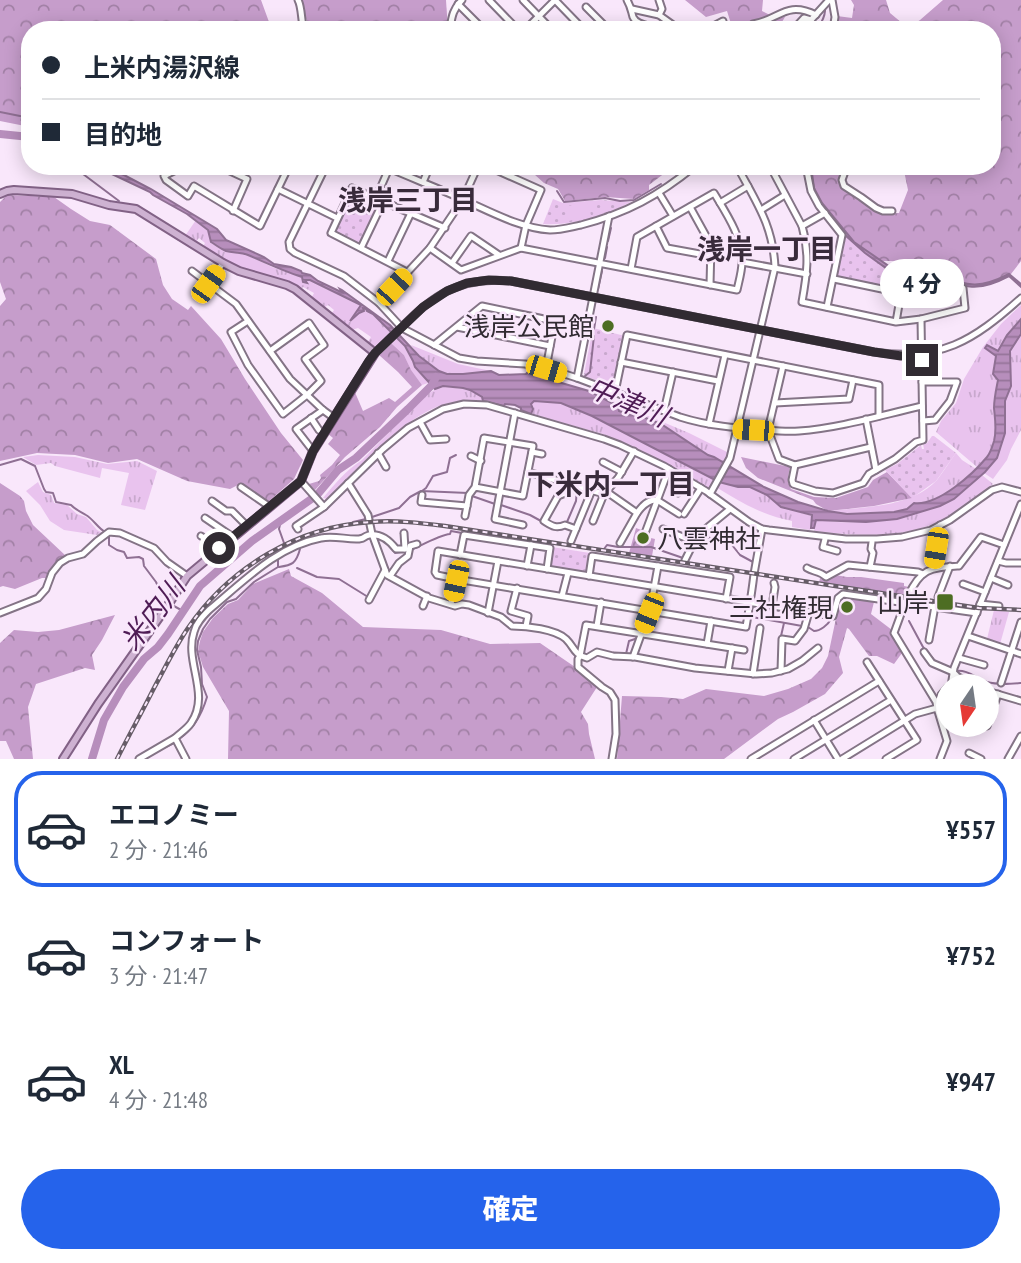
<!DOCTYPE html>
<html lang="ja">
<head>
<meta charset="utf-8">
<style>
	:root { --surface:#fff; --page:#f6f6f7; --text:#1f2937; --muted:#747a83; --line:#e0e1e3; --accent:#2563eb }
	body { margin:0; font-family:"PT Sans Narrow","Noto Sans JP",sans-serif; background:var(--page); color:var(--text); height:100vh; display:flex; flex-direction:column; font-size:26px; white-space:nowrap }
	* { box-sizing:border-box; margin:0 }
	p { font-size:23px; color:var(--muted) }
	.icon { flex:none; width:38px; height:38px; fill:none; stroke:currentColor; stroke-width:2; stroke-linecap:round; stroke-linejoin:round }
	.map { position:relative; height:759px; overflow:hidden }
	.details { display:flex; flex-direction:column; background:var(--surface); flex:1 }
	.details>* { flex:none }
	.top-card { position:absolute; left:21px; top:21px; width:980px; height:154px; border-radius:28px; box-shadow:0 4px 18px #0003; display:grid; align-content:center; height:154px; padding:0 21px; background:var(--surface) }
	.needle { width:46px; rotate:193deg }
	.tools { position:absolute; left:936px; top:674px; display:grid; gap:14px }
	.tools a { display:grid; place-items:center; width:63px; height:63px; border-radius:50%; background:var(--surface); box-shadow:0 4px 18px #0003; font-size:35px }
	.end { position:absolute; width:32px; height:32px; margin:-16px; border:9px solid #312b32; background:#fff; box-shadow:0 0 0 4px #fff }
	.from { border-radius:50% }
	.bubble { position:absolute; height:49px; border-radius:24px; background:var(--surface); box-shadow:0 4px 18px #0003; font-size:23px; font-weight:800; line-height:49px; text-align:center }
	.car { position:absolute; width:21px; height:42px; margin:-21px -10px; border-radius:9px; box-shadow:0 0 5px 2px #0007; background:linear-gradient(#f5c518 24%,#345 0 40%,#f5c518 0 76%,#345 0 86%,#f5c518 0) }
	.top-card b { display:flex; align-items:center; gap:24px; height:66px; font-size:26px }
	.top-card b+b { border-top:2px solid var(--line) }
	.top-card i { width:18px; height:18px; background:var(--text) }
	ul { padding:12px 0 0; list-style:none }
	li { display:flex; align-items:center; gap:21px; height:116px; margin:0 14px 10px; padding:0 7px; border:4px solid transparent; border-radius:28px }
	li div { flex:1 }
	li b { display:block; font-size:26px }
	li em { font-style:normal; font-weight:800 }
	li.active { border-color:var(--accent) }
	li>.icon { width:63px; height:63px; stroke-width:1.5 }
	.action { display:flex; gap:14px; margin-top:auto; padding:14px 21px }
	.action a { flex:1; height:80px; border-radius:42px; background:var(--accent); color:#fff; font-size:28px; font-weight:800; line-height:80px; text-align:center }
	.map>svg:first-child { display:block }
</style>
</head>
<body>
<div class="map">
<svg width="1021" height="759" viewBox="0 0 1021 759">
	<defs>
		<pattern id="grass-tufts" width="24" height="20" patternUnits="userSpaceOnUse" patternTransform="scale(1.75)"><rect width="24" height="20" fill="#e9c3ee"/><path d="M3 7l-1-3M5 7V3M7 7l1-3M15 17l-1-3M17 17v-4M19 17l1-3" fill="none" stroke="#c8a8cd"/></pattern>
		<pattern id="forest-crowns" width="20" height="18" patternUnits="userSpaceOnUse" patternTransform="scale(1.75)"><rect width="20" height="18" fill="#c69dcb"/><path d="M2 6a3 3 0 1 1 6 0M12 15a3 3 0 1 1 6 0" fill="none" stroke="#a180a5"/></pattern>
		<pattern id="park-dots" width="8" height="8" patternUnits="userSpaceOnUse" patternTransform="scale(1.75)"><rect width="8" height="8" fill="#e9c3ee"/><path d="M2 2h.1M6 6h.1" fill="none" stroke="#c8a8cd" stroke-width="1.8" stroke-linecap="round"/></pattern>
		<pattern id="water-rules" width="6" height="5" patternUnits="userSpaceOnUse" patternTransform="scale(1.75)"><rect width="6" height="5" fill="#b78ebc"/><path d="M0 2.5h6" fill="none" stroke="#957499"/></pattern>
	</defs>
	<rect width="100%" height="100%" fill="#f9e7fb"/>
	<g fill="url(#grass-tufts)">
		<path d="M196,220L238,254L244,253L272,267L302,277V281L310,280L361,305L350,322L359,313L364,310L363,308H366L392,332L377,346H369L367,343L371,337L358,328L352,330L332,313L334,310L328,305L325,307L312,297L314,293L303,287L301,289C283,278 262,276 242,268C228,263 216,255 203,247L205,243L199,238L195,243L185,236Z"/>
		<polygon points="1021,305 1021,319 1007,335 998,351 987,345 996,357 993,369 998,380 994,406 996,432 990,453 977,467 936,432 941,421 956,403 964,379 983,347 1001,324"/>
		<polygon points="1021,334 1021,430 1011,449 1007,460 993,479 984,473 1001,448 1005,433 1005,401 1011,388 1010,351"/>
		<polygon points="396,338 405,346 413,361 415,367 426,377 428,383 422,385 411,371 404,355 391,343"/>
		<polygon points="411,345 458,364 491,371 463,374 447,374 439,371 419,356"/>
		<path d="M441,386L470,390L482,397L483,401C470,401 457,400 445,404C402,417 359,468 328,499L323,498C335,484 346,470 362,460L426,395Z"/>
		<polygon points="589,391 689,433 729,453 724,465 693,446 679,435 661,424 638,415 622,412 619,411 617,406"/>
		<polygon points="534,401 561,403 592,416 716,480 713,486 708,488 640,450 603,434 531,414 533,409 531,404"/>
		<path d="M956,453L962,460L976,469C958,483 939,505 914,503L907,509L894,512L847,514L828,511C863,507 911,508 937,480C944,471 950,461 956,453Z"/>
		<polygon points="38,455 75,457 107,464 137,461 157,471 145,510 121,505 129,473 102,468 100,478 55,466 51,463 36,465 23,457"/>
		<path d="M982,475L993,484C978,495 964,508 948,517C907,540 859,536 814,531L816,520C823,520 830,521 837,522C871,524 924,516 953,499C964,493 973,483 982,475Z"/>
		<polygon points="38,482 43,492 51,495 54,503 67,505 77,514 86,517 97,530 103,533 97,535 64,530 50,521 40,505 26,491"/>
		<path d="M719,482L742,488L750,487L767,495L781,507L812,516L810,530L792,527V521C764,516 740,502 716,487Z"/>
		<polygon points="994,610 1009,612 1000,644 987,639"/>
	</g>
	<g fill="url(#forest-crowns)">
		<polygon points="0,0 261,0 269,22 266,30 30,30 30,127 0,121"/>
		<polygon points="301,0 446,0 448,30 311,30 303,12"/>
		<polygon points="685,0 763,0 762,11 776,18 785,17 777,30 733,30 727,11 706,17"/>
		<polygon points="851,0 886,0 890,13 908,28 920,20 943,0 1021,0 1021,261 1011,274 984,285 970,286 934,273 933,271 911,261 880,261 854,242 822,203 814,188 812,175 841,167 841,186 881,214 899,213 908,190 903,166 992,166 992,30 835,30 837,16 852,18 854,5"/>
		<polygon points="525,166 674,166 649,185 649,190 634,199 605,197 565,201 558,189 544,183"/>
		<polygon points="7,195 54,197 71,209 90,221 110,225 156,259 163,285 172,299 188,310 191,306 221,339 245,379 281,433 303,460 294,479 268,502 242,483 230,489 187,481 137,459 108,463 75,455 37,453 0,461 0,306 6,299 0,282 0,202"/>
		<polygon points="391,343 404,355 411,370 422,385 397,407 380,427 345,457 315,490 309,484 319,481 321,478 320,475 332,465 340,455 328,444 333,438 328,434 354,390 363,411 389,398 395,402 412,387 398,372 379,355"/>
		<path d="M741,457L790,467C788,476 787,482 791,489L814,497L836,498L868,487L873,480L887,472L912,498L874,506L828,511L816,504L813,500L758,478L746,468Z"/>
		<polygon points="0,483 20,496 24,501 26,511 33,525 66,556 52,569 46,578 42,578 15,589 3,586 0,587"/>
		<polygon points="636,528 644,531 640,539 645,541 647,537 655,539 652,556 629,553"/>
		<polygon points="289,569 291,576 322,593 363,627 441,630 490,644 540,643 575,667 597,687 581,712 588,724 589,734 595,759 228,759 229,711 203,667 198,651 200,641 203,632 213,618 228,604 238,600 253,584"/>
		<polygon points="835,575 847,577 861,577 904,583 904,586 909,587 906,596 819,583 820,578 826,579"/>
		<polygon points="853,599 874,602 871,614 892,630 891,634 902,653 894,664 877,656 869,656 849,629 847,628 839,657 843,673 825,694 793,712 778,719 724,759 617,759 622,696 661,697 683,699 706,689 764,696 788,689 811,679 822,668 828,656 839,604 844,601"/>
		<polygon points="115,615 102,640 92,655 95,670 85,668 36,684 28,707 33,759 14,759 6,741 0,741 0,643 14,630 38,632 59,630"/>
	</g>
	<g fill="url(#park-dots)">
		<polygon points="353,192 379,204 361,244 335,232"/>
		<path d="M553,199L563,203L601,200L631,202C604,216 574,226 543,224Z"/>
		<polygon points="845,235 865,253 902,279 900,288 897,290 838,278 836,276"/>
		<polygon points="593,328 625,336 615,386 586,377 584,374"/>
		<polygon points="932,436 934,436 956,453 936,481 912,498 885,470 897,464 921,445 922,449 924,449 923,444 927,443"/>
		<polygon points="552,547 590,553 586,573 549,566"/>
	</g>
	<polygon fill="#e9c3ee" points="587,201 591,215 569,221 565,207"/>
	<g fill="url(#water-rules)" stroke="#8f7093" stroke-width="2">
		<path d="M95,166H101L124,175L151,189L217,229L226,240L264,257L274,264L291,267L301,271L302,273L310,275L318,281L339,291L342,292L340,289L342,290L390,325L419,356L439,371L447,374H463L491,371L499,375L526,374L527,373L589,391L618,406L619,411L622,412L638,415L661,424L708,455L714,457L764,487L798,502L828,511L847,514L894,512L907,509L914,503C938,506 973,474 987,457C991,452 992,447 994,441C997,430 995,419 994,408C994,399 996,390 998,380L993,374L996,356L985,348L987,345L998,351L1007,335L1021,319V334L1010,351L1011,386L1005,401V433L997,458L985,472L954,499L940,506L897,519L866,522L816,520L814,528H811L812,515L781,507L767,495L750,487H738L719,482L592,416L561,403L534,401L531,404L533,409L531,414L521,410V408L515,405L505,404L504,406L483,401L482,397L470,390L463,388L443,386L435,389L415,367L413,361L405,346L373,314L367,311L366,309L363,308L364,311L359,313L350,321L361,305L310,280H305L307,283L303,282L302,277C283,271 266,263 248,255C241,252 233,253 226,251C221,249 216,245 211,242L208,230L187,214L153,195L150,192Z"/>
		<path d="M808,166H811L814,188L822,203L854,242L909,280H917L934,273C967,285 976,291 1009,274L1021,284V287L1009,276C977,293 966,288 934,275C925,279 914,285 904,281L865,253L845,235L820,204L812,189Z"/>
	</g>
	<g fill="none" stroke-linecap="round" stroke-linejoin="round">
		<g stroke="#8f7093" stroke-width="2">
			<path d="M818,30C820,22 826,18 825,8"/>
			<polyline points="0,112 30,118"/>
			<polyline points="66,166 79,171 119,201"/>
			<polyline points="134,166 148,170 171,170"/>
			<polyline points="676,174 687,166"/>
			<polyline points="557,191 564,202 605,198 620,201 634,200 661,184"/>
			<polyline points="160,227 179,240"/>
			<polyline points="608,241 611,228"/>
			<polyline points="605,258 607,247"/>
			<polyline points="598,289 602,271"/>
			<polyline points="594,329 596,317"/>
			<polyline points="585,376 590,372 594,336"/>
			<path d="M0,465L21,459L35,466L44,489L46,492L53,493L56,502L71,505C77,511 80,511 86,515C93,519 98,528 105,532"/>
			<polyline points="422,491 426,488 433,476 447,472 450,458 456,455"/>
			<polyline points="472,496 495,504"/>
			<polyline points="501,505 530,515 541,521"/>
			<polyline points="372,517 399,508 410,497 421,491 468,493"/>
			<polyline points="281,520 279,529 284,543"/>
			<polyline points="353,522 366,519"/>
			<polyline points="567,522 576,501 577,489"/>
			<polyline points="109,535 109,545 117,550 124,552 127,558 139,557 143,559 144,566 156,582 162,595"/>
			<polyline points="697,541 701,538 707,537 732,545 740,555 753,562"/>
			<polyline points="391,547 395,553 407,551"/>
			<polyline points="604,549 607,545 618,547 651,547 683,558"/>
			<path d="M411,550C422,545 440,535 450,534L451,531L462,533"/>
			<polyline points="278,552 284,548 284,546"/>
			<path d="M279,567C292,565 296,564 300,549"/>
			<polyline points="297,568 317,577 339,579 368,597"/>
			<polyline points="378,577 381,572"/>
			<polyline points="172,605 183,611"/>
			<polyline points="752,617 802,626"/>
			<polyline points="909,621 923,647 935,661"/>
			<path d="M808,627L814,631C820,631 828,625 831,619"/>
			<polyline points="781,636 784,623"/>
			<polyline points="626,654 629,641 638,638"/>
			<path d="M955,671C967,669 976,678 987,682C998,685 1009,684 1021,683"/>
			<path d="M179,739C194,729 202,714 207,697L202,684L201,667L197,650L198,641L203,629L210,619L227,602L236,599L254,582L278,567V559"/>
			<polyline points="157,751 174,743"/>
		</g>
		<g stroke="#b78ebc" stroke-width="8">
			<polyline points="0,134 30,137"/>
			<polyline points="92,759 104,720 123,687 144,659 158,647 168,634 200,586 252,541 317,495 338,470 356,458 408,409 432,385 436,377"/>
		</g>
		<defs>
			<g id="minor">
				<path d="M298,0C302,7 301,21 304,30"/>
				<polyline points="489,0 518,30"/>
				<polyline points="523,0 552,30"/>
				<path d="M627,0C631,7 631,10 633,17C637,26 652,25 660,30"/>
				<polyline points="832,0 835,17 833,30"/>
				<polyline points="458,4 484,30"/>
				<polyline points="586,7 609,30"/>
				<polyline points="632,9 659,15 680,30"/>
				<polyline points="659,15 662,9 659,0"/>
				<path d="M753,24C779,20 786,0 816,15"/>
				<path d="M452,30L450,28C452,16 453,9 462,0"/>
				<polyline points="525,30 555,0 584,30"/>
				<polyline points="706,30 723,21"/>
				<polyline points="793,30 804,18 811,20"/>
				<polyline points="807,30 811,20 829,0"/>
				<polyline points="193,166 178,169 164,176 166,180 188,196 194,186 260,226 289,166"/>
				<polyline points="219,166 247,179 233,211"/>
				<path d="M326,166L289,242L290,249L295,253L344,276L379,303L402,328L459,358L477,361L525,364L546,368L577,378L680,417C708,426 737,428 766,430C777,431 788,432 799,431C840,428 882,415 922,406"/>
				<path d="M384,166C411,178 438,188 464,200C491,212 520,228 550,230C561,230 571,227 581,225C627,213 658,196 695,166"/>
				<polyline points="487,166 541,190 526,225 521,248"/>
				<path d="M770,166L802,226C810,254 807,274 802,302L896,322L921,319L965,308L963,288L933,277L919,283L904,285L901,293L896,322"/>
				<polyline points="806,166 811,191 819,206 842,235 827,307"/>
				<polyline points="847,166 842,180 844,186 861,197 876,208 883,211 892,211"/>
				<polyline points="423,182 430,166"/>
				<polyline points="278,189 337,218"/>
				<polyline points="659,193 673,216"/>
				<polyline points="376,198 390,166"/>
				<polyline points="720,203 748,186"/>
				<polyline points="690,207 711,245 710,285"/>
				<polyline points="761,210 785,195"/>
				<polyline points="656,226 667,248 711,256"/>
				<polyline points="802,226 825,213"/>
				<polyline points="361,248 383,202"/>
				<path d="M430,248L461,270L521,248L737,290C739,281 742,271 742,262C743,238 726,213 714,193L637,237L631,269"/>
				<polyline points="388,261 411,213"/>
				<polyline points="742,262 807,274"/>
				<polyline points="452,263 471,236 499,255"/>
				<polyline points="192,271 236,304 290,379 323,410 334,418"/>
				<polyline points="407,272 331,233 352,188 445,228"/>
				<polyline points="834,279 901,293"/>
				<polyline points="208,284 223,263"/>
				<polyline points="379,303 430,248 463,199 478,166"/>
				<polyline points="248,321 231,332 248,365 283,414 307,395 321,381 305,359 324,345 309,323 270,351"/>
				<polyline points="457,327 550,346"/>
				<polyline points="434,345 482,306 587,328"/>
				<path d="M375,353C419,312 443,274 511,281L874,352C940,362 973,341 1021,298"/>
				<polyline points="621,362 718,381"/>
				<polyline points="783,366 768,430 779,459 795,465 871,447"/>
				<polyline points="546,368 555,321"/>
				<polyline points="577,378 609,216"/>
				<polyline points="922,382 957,382 950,401 935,420 923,421"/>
				<polyline points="615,392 627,335 879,385 879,416"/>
				<polyline points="775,403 849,399 853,380"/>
				<polyline points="664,411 673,372"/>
				<polyline points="515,413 495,519 523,525"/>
				<polyline points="311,418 319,430"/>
				<polyline points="866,419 876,470"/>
				<polyline points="420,422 430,440 446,439"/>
				<polyline points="709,424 725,355"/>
				<polyline points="313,451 296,429 323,410"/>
				<polyline points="532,452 542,454"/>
				<polyline points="378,453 386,467"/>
				<polyline points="471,456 481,461"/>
				<polyline points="603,462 622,472"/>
				<polyline points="795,465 792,480 793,484 815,491 833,493 863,483 869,474 895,459 916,442 923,440 921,319"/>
				<polyline points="528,472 604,494"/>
				<polyline points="301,481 324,507 383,449 408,428 443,409 464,404 487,405 604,439 620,445 664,466 706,491 749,522 762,529 769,530 846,539 877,539 902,537 931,530 950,520 992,490 1002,487 1021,492"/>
				<path d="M348,483L368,515L372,534L387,575L429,598L455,606L462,604L469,605L501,617L512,626C527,626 555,629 566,639C575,648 573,654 587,658L597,652L613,656L635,657L695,668L756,674L772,673L788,669L802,661L818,648"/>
				<path d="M574,485L570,491L558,496L544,521C552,526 556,529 565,525L576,529"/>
				<polyline points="241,487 270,507"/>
				<path d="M607,492L637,513C642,506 648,499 657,500L679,514"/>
				<polyline points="678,493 687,480"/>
				<path d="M710,494L730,458L775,267C773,225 756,202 737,166"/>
				<polyline points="422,495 421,502 467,506"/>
				<polyline points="212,501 226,511 232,511 247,526"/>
				<polyline points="684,514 701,488"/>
				<polyline points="465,516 469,495 475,487 484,438 533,446 523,496 475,487"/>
				<polyline points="205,518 233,537"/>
				<polyline points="593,521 604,494 618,478 634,451"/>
				<polyline points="298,529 296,526 324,507"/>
				<polyline points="663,529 693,541"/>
				<path d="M762,529L754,574C752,592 749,609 746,627L456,579L437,575L435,572L438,551L833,616L838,598L843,594L977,613"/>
				<polyline points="404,533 405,549"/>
				<polyline points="645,533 669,469"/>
				<polyline points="201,536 220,548"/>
				<polyline points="825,539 823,547 837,551"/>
				<polyline points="571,541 592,490"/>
				<polyline points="620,543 637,513"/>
				<polyline points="460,555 464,535 550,548 547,569"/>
				<polyline points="685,560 697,536 730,509"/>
				<polyline points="998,561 1006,563 1021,563"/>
				<polyline points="527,566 531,545"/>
				<polyline points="870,567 873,553 871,549 872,542"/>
				<path d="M807,568C813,572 820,571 826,577L848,565L918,572L923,574"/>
				<polyline points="933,568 940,525"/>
				<polyline points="390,576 399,563 408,556 410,546 417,544"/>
				<polyline points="589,576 592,556 730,577 726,599"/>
				<polyline points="991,578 1008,585"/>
				<polyline points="963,584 985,592"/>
				<polyline points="517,588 511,611 528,616 526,626"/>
				<polyline points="562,596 568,573"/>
				<path d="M908,596C921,568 930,568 959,566L981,537L1004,545"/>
				<polyline points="938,597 950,566"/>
				<polyline points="369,600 385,570"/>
				<polyline points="451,604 456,579"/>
				<polyline points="980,604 999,606"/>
				<polyline points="423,606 427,596"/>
				<polyline points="772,606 775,587 774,583"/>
				<polyline points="0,613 38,598 46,589 52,573 60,563 68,558 83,554 97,541 109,532 120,533 154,548 167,562 187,576"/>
				<polyline points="488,613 498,561"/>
				<polyline points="597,626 601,602"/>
				<polyline points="968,636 1021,654"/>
				<polyline points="929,640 935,606"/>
				<polyline points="707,644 711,621"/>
				<polyline points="924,652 932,663 953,672 957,676 973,686"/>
				<polyline points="633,657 650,610 658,566"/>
				<polyline points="959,658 984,665"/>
				<polyline points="867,662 917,740 886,759"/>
				<polyline points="728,671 732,648"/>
				<polyline points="781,671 782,639 795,641 804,629 809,612"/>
				<polyline points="753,674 760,628"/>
				<polyline points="1001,683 1021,622"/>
				<polyline points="951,686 954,668 1021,504"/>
				<polyline points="987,691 1021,701"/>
				<polyline points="814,720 838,759"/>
				<polyline points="987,726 998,694"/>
				<polyline points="969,753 981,759"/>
				<polyline points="139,759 175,738"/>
				<path d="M186,759L175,738C180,733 187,729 191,723C211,694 184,662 194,632C196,623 203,616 209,610C243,582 277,546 321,538C334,535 347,540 359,539C366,538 362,537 369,535C381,533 390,541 396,549H404"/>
				<polyline points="612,759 616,734 615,700 610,692 602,687 578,667 578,659 580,656 586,625 744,650"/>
				<polyline points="751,759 879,681"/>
				<polyline points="794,759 891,700"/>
				<polyline points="842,759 915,714 937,708 936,702 894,633 905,603"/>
				<polyline points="940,759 947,741 937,708 941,695 948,687"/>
				<polyline points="1008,759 1021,736"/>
			</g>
			<polyline id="major" points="0,194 7,191 14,190 72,194 109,205 136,209 223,263 239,271 287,285 295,289 375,353 313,451 301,481 187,576 168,605 98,704 63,759"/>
		</defs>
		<use href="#minor" stroke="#847486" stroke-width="9"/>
		<use href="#major" stroke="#826286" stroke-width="10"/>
		<use href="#minor" stroke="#fff" stroke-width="5"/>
		<use href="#major" stroke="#ceb2d2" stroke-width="6"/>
		<defs>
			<path id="rail" d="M117,759C129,735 142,712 154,688C165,668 175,647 188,628C229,568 298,526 371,522C396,520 421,523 445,526L939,602L979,608L1021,610"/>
		</defs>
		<use href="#rail" stroke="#665c67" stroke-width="4.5"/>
		<use href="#rail" stroke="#f9e7fb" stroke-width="2" stroke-dasharray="5" stroke-linecap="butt"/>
	</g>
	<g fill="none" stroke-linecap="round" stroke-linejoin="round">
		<polyline stroke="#312b32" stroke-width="9" points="219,548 301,481 313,451 369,361 375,353 423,307 447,291 467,283 489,280 511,281 874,352 901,356 922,354 922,360"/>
	</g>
	<g fill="#4d6d23" stroke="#f9e7fb" stroke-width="2.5">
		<circle cx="608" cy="326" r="7"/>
		<circle cx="643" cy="538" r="7"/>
		<rect x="936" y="593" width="18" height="18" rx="3.5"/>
		<circle cx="847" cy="607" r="7"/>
	</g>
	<g text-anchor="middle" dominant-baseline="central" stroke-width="5" stroke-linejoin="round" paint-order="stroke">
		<g font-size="26" fill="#312b32" stroke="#f9e7fb" text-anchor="end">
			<text x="594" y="326">浅岸公民館</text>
			<text x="657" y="538" text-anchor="start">八雲神社</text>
			<text x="929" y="602">山岸</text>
			<text x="833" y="607">三社権現</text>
		</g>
		<g font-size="28" font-weight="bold" fill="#392b3b" stroke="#f9e7fb">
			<text x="408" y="199">浅岸三丁目</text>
			<text x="767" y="248">浅岸一丁目</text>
			<text x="611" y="483">下米内一丁目</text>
		</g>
		<g font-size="28" font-style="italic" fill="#4f1c55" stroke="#f9e7fb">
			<text transform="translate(628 401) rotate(23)">中津川</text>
			<text transform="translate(152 613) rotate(-52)">米内川</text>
		</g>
	</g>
</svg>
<div class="tools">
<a><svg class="needle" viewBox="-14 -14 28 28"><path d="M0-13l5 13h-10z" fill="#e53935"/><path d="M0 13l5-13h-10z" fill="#747a83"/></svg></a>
</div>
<i class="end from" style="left:219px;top:548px"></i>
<i class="end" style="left:922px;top:360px"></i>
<div class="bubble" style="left:880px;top:259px;width:84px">4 分</div>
<i class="car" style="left:208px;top:284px;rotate:36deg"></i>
<i class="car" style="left:394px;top:287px;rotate:43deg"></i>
<i class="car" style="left:546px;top:369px;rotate:107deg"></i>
<i class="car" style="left:753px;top:430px;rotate:273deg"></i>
<i class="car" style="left:936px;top:548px;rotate:189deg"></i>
<i class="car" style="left:456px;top:581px;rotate:192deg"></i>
<i class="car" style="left:649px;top:613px;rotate:202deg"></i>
<div class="top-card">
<b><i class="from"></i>上米内湯沢線</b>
<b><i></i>目的地</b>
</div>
</div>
<section class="details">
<ul>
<li class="active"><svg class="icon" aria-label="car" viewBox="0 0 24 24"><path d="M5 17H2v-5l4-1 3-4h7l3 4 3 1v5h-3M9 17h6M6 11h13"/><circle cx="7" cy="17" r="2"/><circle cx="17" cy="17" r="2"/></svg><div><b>エコノミー</b><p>2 分 · 21:46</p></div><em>¥557</em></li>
<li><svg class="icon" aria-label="car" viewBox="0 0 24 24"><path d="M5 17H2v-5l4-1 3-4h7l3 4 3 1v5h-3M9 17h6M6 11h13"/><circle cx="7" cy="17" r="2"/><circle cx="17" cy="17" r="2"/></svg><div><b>コンフォート</b><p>3 分 · 21:47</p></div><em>¥752</em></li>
<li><svg class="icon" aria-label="car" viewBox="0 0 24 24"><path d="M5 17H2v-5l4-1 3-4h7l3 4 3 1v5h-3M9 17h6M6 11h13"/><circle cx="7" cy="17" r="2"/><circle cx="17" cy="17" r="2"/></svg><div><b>XL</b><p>4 分 · 21:48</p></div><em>¥947</em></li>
</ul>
<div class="action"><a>確定</a></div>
</section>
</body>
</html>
